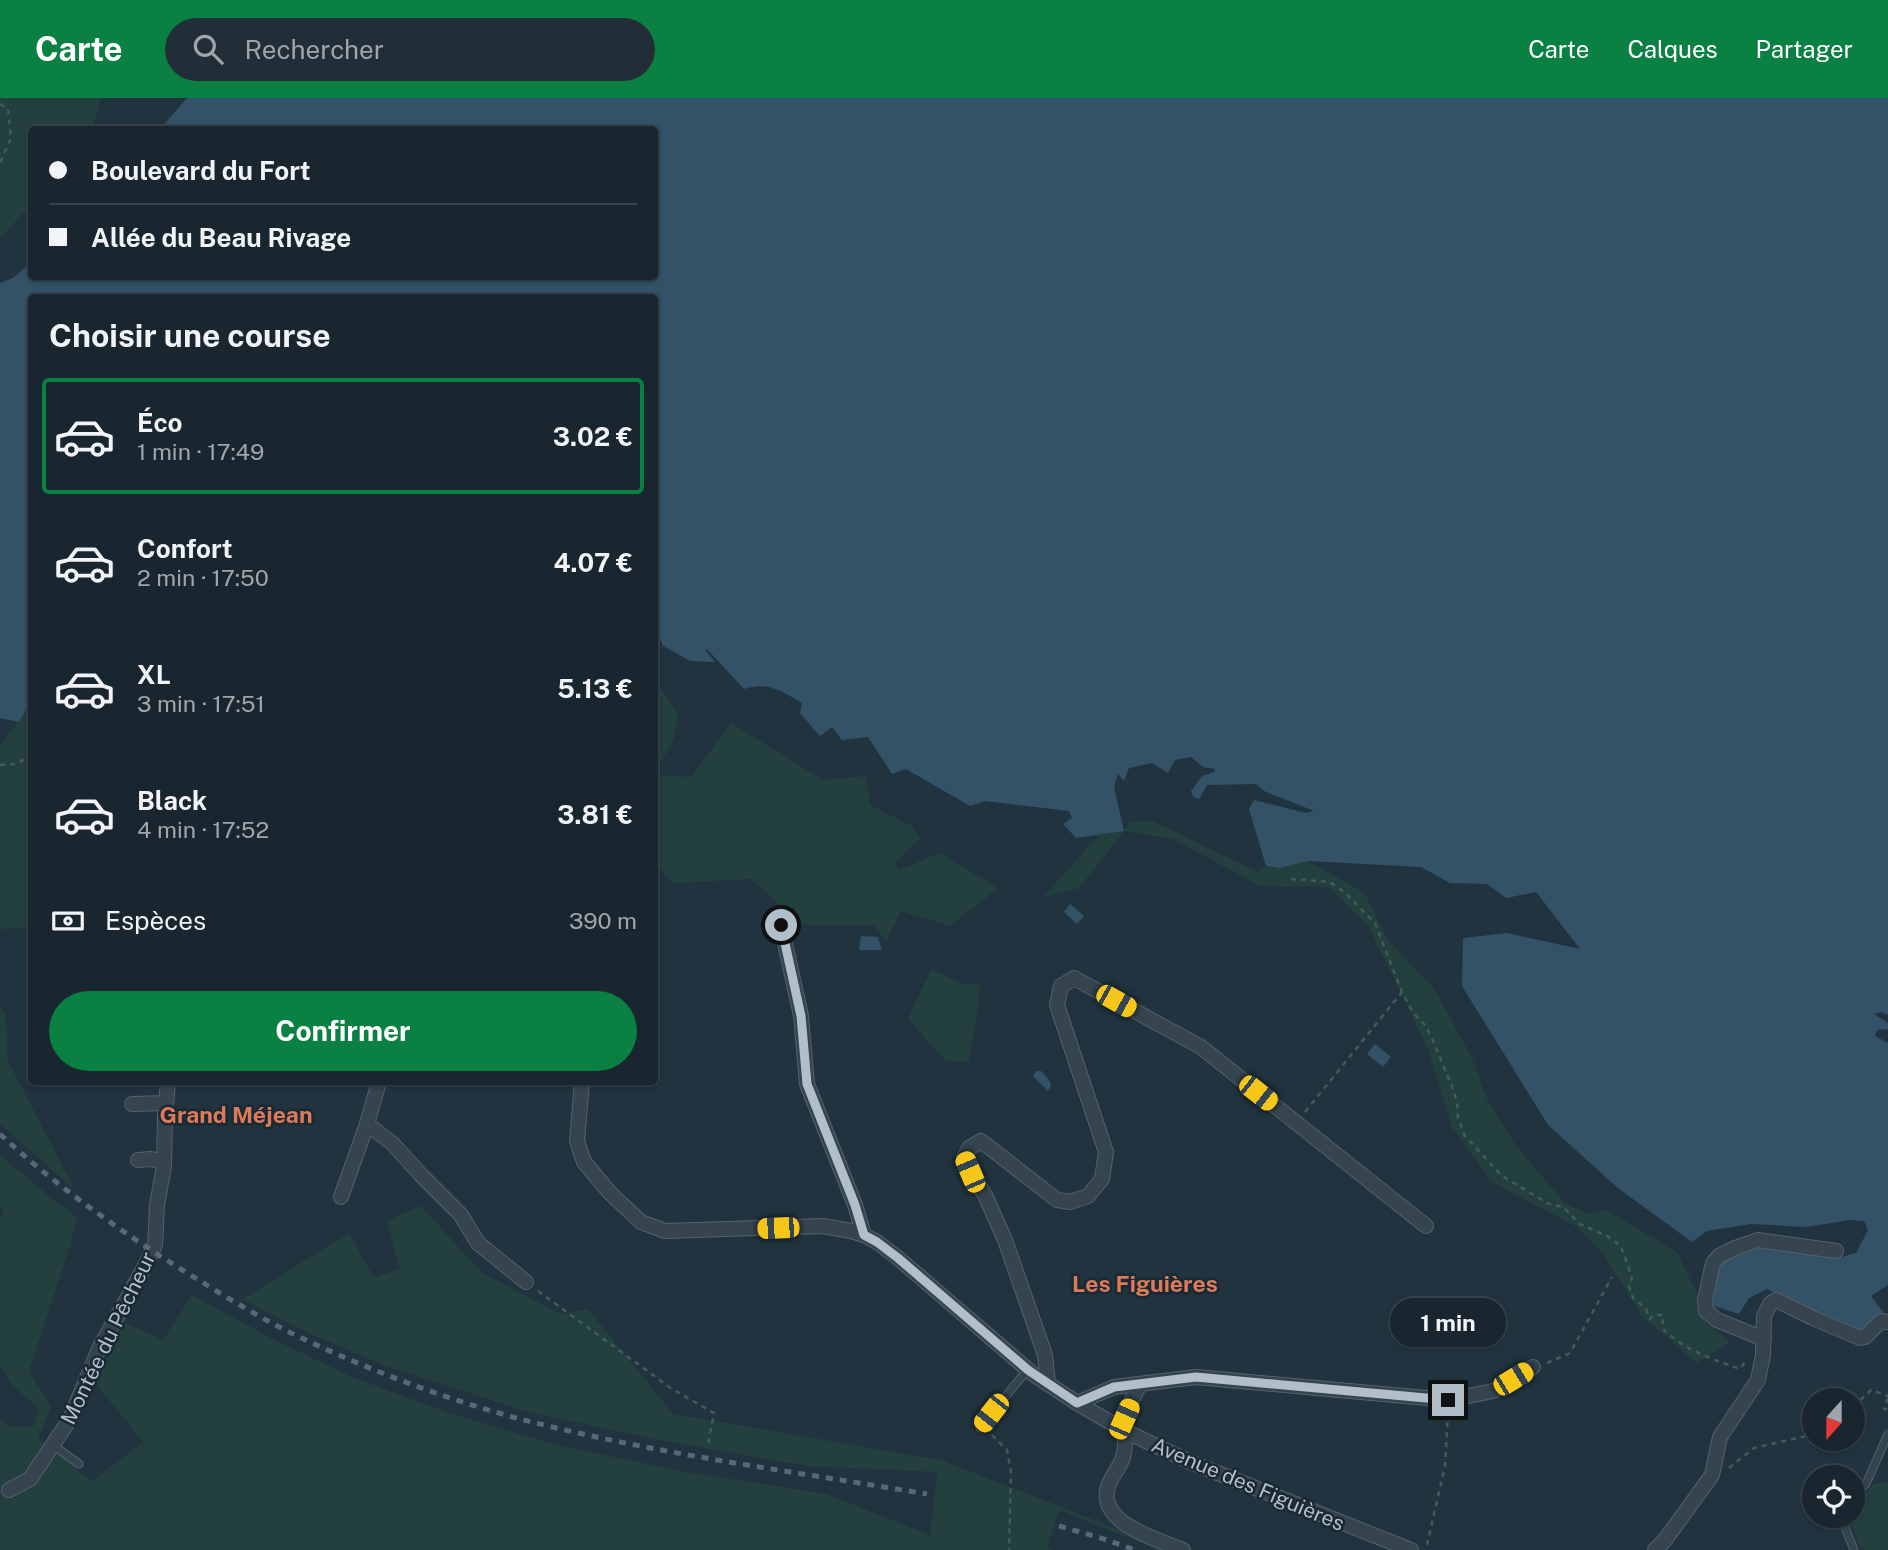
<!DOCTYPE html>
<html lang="fr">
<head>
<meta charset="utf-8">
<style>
	:root { --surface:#19262f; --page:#222e37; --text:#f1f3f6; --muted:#9fa5aa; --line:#37434b; --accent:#0b8043 }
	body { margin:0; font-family:"Public Sans",sans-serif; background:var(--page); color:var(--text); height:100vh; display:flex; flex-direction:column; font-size:26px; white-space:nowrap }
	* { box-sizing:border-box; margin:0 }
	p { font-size:23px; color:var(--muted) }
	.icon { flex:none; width:38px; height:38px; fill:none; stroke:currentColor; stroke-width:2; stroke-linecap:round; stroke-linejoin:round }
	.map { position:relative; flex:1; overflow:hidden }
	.details { position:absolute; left:28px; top:196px; width:630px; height:791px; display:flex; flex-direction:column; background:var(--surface); border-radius:7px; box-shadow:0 2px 5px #0004,0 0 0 2px var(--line) }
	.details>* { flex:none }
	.guide { position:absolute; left:28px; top:28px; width:630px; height:154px; border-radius:7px; box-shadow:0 2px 5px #0004,0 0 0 2px var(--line); display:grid; align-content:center; height:154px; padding:0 21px; background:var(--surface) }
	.needle { width:46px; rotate:201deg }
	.buttons { position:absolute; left:1802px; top:1290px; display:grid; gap:14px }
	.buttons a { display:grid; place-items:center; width:63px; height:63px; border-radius:50%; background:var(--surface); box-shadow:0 2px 5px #0004,0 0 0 2px var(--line); font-size:35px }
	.end { position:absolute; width:32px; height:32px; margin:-16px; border:9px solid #b1bfca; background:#111; box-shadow:0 0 0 4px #111 }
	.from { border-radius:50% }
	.bubble { position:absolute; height:49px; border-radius:24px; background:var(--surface); box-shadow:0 2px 5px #0004,0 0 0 2px var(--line); font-size:23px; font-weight:700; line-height:49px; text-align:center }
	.car { position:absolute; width:21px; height:42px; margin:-21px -10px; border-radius:9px; box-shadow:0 0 5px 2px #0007; background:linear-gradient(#f5c518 24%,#345 0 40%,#f5c518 0 76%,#345 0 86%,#f5c518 0) }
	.guide b { display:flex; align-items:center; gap:24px; height:66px; font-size:26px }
	.guide b+b { border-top:2px solid var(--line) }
	.guide i { width:18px; height:18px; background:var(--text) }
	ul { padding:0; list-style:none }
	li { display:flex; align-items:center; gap:21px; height:116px; margin:0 14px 10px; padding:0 7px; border:4px solid transparent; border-radius:7px }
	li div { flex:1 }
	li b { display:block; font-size:26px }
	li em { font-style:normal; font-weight:700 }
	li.active { border-color:var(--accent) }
	li>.icon { width:63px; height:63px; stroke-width:1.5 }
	h2 { padding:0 21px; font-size:32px; line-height:84px }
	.pay { display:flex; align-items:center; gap:18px; height:77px; padding:0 21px; font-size:26px }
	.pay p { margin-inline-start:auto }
	.cta { display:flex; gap:14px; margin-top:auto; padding:14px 21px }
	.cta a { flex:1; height:80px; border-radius:42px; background:var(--accent); color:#fff; font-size:28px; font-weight:700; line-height:80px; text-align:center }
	header { display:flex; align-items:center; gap:42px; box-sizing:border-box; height:98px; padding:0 35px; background:var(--accent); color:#fff }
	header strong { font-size:33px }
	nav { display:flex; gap:38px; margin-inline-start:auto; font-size:24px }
	.search { width:490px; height:63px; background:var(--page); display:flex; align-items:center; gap:18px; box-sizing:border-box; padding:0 24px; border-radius:38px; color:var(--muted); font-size:26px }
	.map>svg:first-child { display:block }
</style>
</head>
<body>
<header>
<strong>Carte</strong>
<div class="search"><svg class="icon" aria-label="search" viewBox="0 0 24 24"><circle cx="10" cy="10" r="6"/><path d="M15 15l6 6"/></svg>Rechercher</div>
<nav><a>Carte</a><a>Calques</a><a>Partager</a></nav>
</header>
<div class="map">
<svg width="1888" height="1452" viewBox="0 0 1888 1452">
	<rect width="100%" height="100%" fill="#21333f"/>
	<g fill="#23403e">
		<polygon points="0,0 101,0 92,31 32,32 31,107 0,140"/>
		<polygon points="654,581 678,616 674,642 655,673"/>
		<polygon points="31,602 31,829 0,831 0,647 19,624"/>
		<polygon points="731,625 823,682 866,678 870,707 912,728 920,740 895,765 899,772 940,755 998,790 950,828 901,813 886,843 874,827 801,827 751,781 672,785 655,763 655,677 691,679"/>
		<polygon points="1153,723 1258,774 1266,768 1280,770 1308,763 1365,795 1387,841 1433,889 1471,958 1488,1003 1516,1048 1565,1105 1588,1116 1606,1112 1677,1154 1697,1196 1705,1224 1730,1244 1697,1265 1641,1217 1602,1154 1577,1129 1492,1084 1452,1029 1427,949 1369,829 1328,789 1260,788 1173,741 1124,733 1079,790 1043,799 1099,737 1124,733 1130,724"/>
		<polygon points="931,871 960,885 981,887 969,964 946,963 908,921"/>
		<polygon points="0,906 6,918 7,961 75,1092 0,1026"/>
		<polygon points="0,1057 51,1100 77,1119 70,1148 29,1273 51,1308 38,1341 77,1368 76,1371 92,1383 143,1344 96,1286 124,1224 163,1242 192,1197 273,1241 352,1279 446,1314 557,1347 681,1373 826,1396 930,1437 937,1374 807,1368 659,1342 528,1314 380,1266 287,1225 243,1201 349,1135 374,1180 400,1171 386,1123 421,1108 481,1174 560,1216 588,1211 673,1316 941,1362 1171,1452 1159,1452 1059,1412 1047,1450 1052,1452 0,1452 0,1321 8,1328 33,1329 39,1311 13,1288 0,1267 0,1122 3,1113 0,1109"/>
		<polygon points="1888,1384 1888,1452 1862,1452 1848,1420 1850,1418 1853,1418 1853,1413 1874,1386"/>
	</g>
	<g fill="#335268">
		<path d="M187,0H1888V917L1881,914L1874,916L1888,925V931L1877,932L1875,938L1888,945V1187L1871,1198L1883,1214L1859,1233L1824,1220L1767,1191L1749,1200L1739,1216L1714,1208L1711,1198L1723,1160L1758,1146L1842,1159L1856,1155L1868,1132L1864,1123L1851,1122L1805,1129L1751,1126L1707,1133L1692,1144L1619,1091L1548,1027L1462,888L1463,840L1507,835L1580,851L1536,794L1506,800L1487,786L1450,785L1421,769L1308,763L1280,770L1266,768L1249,711L1254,702L1306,715L1314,713L1264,693L1256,686L1207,687L1199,701L1193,699L1191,693L1202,678L1214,674L1215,671L1203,669L1191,659L1175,662L1168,675L1152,665L1129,670L1124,683L1118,676L1114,689L1124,733L1076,740L1063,726L1072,720L1069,713L985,703L970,708L906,671L892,676L868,639L842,642L832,629L820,638L800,615L802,605C782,593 768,583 744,591L707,551L705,552L715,564L690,563L663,548L654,525V200H32L31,602L19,624L0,620V185L13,180L31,165L32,178H654V32L160,31Z"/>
		<polygon points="1070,806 1084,818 1077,826 1064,814"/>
		<polygon points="861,838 878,839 882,852 859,852"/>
		<polygon points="1375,946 1391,959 1383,969 1367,956"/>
		<path d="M1036,973H1041C1047,980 1055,985 1048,993L1033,978Z"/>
	</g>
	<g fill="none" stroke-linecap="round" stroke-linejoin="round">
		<defs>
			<g id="lane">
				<polyline points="980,1330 1027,1272"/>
				<polyline points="53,1347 79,1366"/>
				<polyline points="1853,1397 1866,1386 1888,1336"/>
				<polyline points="1843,1418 1842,1422 1854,1452"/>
			</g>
			<g id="street">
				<polyline points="781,827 801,918 807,986 855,1107 864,1137"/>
				<polyline points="582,984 577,1043 584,1064 610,1095 641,1124 665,1133 823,1128 851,1133 864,1137 877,1144 898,1160 1033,1276 1077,1305 1125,1333 1190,1364 1411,1452"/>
				<polyline points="132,1006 166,1005"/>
				<polyline points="367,1026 393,1046 421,1077 461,1117 478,1145 526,1184"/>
				<polyline points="138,1062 151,1061 164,1064"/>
				<polyline points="341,1099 367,1026 379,984"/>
				<polyline points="1764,1241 1717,1222 1706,1213 1705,1202 1713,1165 1719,1158 1735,1150 1758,1142 1836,1153"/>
				<polyline points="1048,1286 1045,1257 1005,1142 985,1097 970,1074 964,1060 969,1050 981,1043 1057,1102 1070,1104 1088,1098 1102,1081 1106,1054 1057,907 1061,888 1074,880 1201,949 1426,1128"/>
				<path d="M1140,1286C1135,1297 1127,1309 1124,1321C1122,1333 1128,1345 1123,1359C1120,1371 1109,1379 1107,1393C1102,1427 1159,1442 1183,1452"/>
				<polyline points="1077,1305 1114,1289 1196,1279 1448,1302 1493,1293 1533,1269"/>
				<polyline points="9,1392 30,1381 70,1321 99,1251 145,1168 155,1147 157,1107 164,1068 165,1019 168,984"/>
				<polyline points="1655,1452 1665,1442 1712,1377 1720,1339 1758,1282 1763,1257 1764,1218 1770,1206 1776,1202 1815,1221 1860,1240 1865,1239 1881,1223 1888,1224"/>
			</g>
		</defs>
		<use href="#lane" stroke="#53626d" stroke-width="9"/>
		<use href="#street" stroke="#53626d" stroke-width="16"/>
		<g stroke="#415c5a" stroke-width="2.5" stroke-dasharray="5 5" stroke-linecap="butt">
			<polyline points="0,6 8,11 11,40 0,65"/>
			<polyline points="0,667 16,666 32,657"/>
			<path d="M1291,781L1330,784L1344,794L1375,825L1402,894L1414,916L1426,928L1434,945L1453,991L1457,1004L1458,1020L1465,1038L1502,1078L1549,1106L1563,1109L1580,1126L1607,1138L1621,1148L1632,1180L1629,1188L1633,1200L1646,1211L1650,1221L1653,1217H1663V1231C1684,1252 1712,1261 1740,1271L1745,1264"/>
			<polyline points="1305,1014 1402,894"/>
			<polyline points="538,1193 672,1291 714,1315 708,1346"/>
			<polyline points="1547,1265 1570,1255 1612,1179"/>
			<polyline points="1888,1300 1884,1311 1888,1311"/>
			<polyline points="1853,1309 1871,1292 1888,1298"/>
			<polyline points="992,1337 1007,1352 1011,1374 1009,1452"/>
			<polyline points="1729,1370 1754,1350 1815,1336"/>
			<polyline points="1427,1447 1445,1368 1448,1315"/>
		</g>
		<use href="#lane" stroke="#35444f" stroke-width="7"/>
		<use href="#street" stroke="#35444f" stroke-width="14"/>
		<g stroke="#576976" stroke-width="5" stroke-dasharray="7 7" stroke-linecap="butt">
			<path d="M0,1036C49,1082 104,1121 160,1158C200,1183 241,1209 283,1231C362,1270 451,1304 536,1325C664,1357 796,1374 927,1396"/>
			<polyline points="1059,1428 1101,1440 1135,1452"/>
		</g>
	</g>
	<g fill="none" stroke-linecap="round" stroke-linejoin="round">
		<polyline stroke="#b1bfca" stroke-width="9" points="781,827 801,918 807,986 855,1107 864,1137 877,1144 898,1160 1028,1272 1077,1305 1114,1289 1196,1279 1448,1302"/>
	</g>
	<g text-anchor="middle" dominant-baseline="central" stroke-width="5" stroke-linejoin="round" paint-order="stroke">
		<g font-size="21" fill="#b1bfca" stroke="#1a2933">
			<text transform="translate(108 1240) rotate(-64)">Montée du Pêcheur</text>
			<text transform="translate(1248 1386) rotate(23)">Avenue des Figuières</text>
		</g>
		<g font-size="23" font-weight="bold" fill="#de7a58" stroke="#1a2933">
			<text x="236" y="1016">Grand Méjean</text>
			<text x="1145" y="1185">Les Figuières</text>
		</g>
	</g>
</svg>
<div class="buttons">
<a><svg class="needle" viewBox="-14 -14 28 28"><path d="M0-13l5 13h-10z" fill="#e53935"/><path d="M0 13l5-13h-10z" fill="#9fa5aa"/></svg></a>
<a><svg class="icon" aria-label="locate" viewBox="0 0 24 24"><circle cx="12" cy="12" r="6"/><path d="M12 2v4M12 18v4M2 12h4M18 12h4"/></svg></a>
</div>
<i class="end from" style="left:781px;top:827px"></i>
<i class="end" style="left:1448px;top:1302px"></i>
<div class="bubble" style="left:1390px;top:1200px;width:116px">1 min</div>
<i class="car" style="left:1116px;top:903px;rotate:119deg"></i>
<i class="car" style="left:1258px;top:995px;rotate:128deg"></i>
<i class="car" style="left:970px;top:1074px;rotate:337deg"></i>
<i class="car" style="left:778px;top:1130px;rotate:268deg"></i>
<i class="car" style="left:1513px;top:1281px;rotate:59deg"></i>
<i class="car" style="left:991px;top:1315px;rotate:218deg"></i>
<i class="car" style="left:1124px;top:1321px;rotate:24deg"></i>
<div class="guide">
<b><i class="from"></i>Boulevard du Fort</b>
<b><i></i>Allée du Beau Rivage</b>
</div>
<section class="details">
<h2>Choisir une course</h2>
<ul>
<li class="active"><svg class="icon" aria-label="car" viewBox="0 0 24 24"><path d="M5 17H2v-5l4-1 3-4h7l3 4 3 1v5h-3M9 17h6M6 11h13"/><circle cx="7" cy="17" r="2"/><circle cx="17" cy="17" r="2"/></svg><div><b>Éco</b><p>1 min · 17:49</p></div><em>3.02 €</em></li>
<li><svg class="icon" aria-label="car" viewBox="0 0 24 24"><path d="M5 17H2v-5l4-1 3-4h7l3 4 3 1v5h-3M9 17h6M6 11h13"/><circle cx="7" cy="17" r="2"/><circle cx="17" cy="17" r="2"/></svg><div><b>Confort</b><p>2 min · 17:50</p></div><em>4.07 €</em></li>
<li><svg class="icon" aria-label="car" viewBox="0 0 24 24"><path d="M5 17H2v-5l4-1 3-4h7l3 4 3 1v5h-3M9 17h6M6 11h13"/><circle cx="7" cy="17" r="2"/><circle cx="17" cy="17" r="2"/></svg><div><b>XL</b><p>3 min · 17:51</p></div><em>5.13 €</em></li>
<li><svg class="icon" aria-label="car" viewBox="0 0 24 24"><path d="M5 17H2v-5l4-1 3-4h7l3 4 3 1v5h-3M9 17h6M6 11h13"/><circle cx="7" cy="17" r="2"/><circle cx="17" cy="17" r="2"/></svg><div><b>Black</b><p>4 min · 17:52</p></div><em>3.81 €</em></li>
</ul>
<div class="pay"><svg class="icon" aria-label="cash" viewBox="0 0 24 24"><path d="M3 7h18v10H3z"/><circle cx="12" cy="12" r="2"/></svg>Espèces<p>390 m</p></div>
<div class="cta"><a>Confirmer</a></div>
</section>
</div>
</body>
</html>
